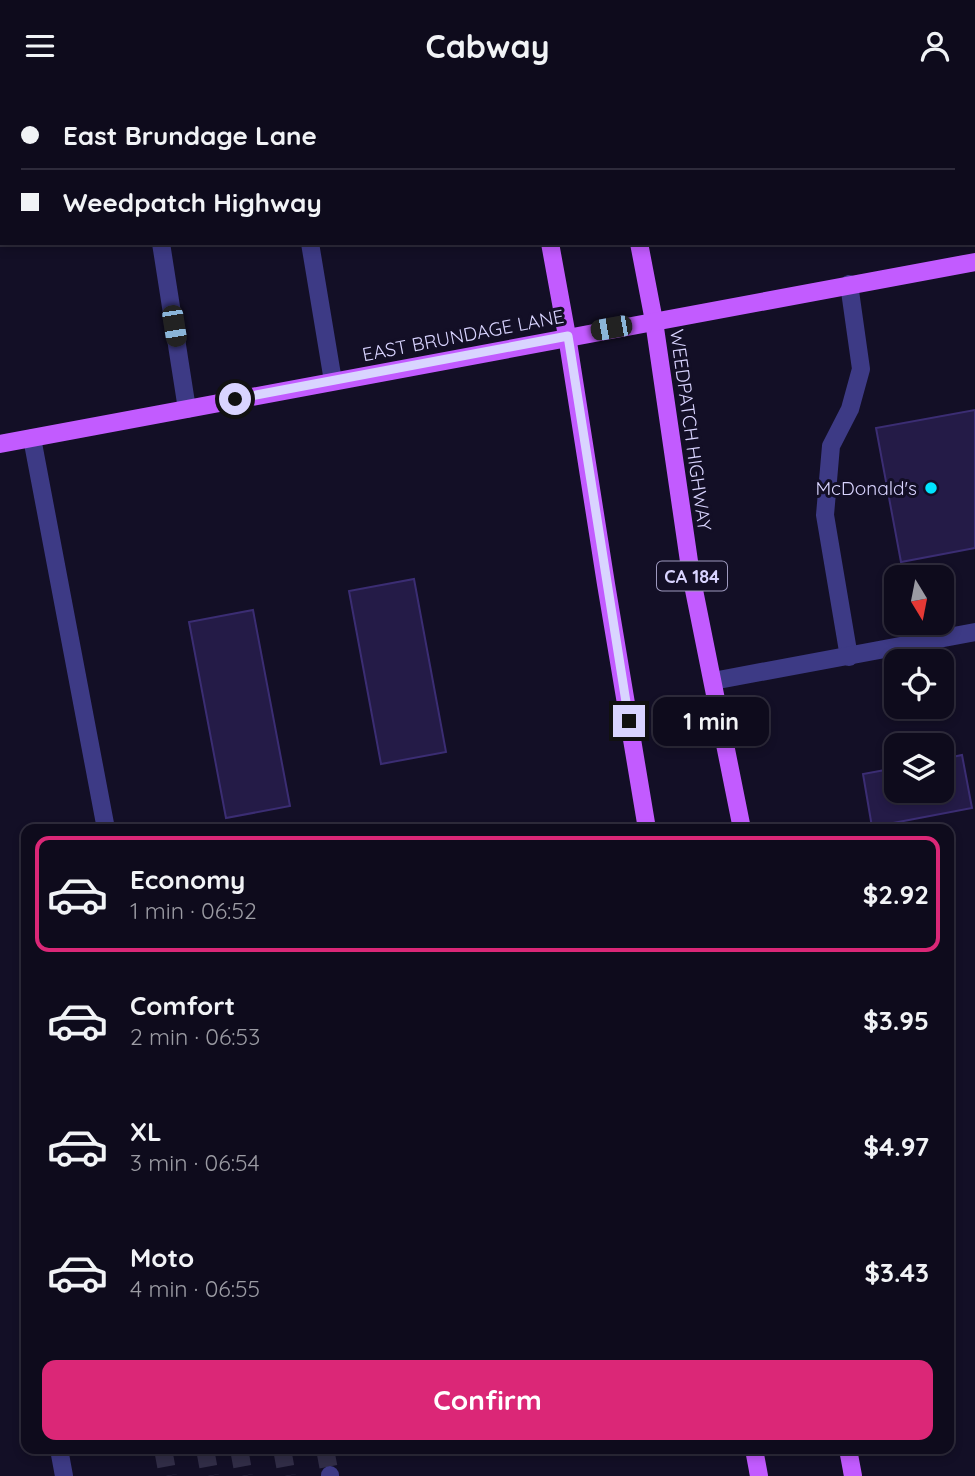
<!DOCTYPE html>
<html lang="en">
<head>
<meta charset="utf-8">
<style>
	:root { --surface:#0e0b1c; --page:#171425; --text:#f1f3f6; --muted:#9b9ba3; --line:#2e2b3b; --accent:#db2777 }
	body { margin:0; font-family:Quicksand,sans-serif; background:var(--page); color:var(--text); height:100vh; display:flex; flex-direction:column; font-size:26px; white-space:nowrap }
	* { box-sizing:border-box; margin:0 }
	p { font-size:23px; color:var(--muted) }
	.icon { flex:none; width:38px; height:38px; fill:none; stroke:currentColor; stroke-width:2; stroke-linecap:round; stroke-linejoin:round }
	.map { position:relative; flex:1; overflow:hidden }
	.side { position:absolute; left:21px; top:733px; width:933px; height:630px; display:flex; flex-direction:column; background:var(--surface); border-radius:14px; box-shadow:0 4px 10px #0003,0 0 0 2px var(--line) }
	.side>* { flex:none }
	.guide { position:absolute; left:0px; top:0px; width:976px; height:154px; box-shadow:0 4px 10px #0003,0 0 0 2px var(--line); display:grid; align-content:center; height:154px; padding:0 21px; background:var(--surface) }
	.needle { width:46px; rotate:170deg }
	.buttons { position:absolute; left:884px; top:474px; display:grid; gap:14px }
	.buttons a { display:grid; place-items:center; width:70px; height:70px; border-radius:14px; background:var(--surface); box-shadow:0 4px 10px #0003,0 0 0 2px var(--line); font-size:35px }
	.end { position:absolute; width:32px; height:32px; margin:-16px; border:9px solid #d9d4ff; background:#111; box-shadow:0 0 0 4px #111 }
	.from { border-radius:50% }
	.bubble { position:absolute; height:49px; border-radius:14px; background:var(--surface); box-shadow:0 4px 10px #0003,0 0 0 2px var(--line); font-size:23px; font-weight:700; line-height:49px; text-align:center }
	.car { position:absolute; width:21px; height:42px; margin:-21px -10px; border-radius:9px; box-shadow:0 0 5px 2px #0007; background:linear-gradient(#222 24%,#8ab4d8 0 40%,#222 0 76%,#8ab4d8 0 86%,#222 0) }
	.guide b { display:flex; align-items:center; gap:24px; height:66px; font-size:26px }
	.guide b+b { border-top:2px solid var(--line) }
	.guide i { width:18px; height:18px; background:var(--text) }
	ul { padding:12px 0 0; list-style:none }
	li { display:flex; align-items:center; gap:21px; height:116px; margin:0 14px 10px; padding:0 7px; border:4px solid transparent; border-radius:14px }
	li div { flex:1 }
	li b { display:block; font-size:26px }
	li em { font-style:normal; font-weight:700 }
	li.current { border-color:var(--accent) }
	li>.icon { width:63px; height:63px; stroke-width:1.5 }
	.cta { display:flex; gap:14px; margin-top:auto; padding:14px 21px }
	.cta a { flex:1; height:80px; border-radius:14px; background:var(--accent); color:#fff; font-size:28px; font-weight:700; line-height:80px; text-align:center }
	header { display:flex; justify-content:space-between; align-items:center; height:91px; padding:0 21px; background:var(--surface); font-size:32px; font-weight:700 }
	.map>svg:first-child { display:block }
</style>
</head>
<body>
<header><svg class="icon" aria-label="menu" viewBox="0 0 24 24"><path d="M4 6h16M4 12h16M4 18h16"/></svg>Cabway<svg class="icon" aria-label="person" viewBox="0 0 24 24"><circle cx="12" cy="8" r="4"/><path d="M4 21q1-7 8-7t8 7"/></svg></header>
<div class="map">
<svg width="975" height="1385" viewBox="0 0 975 1385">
	<rect width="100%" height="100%" fill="#130f26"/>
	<g fill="#241b47" stroke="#3b2d73" stroke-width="2">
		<polygon points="975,319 975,457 901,471 876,337"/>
		<polygon points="414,488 446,661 381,673 349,500"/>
		<polygon points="253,519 290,715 226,727 189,531"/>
		<polygon points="962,664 972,717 872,736 863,683 896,677 896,700 942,700 942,668"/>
	</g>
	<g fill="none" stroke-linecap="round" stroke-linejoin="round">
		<g stroke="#312d47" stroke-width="18" stroke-dasharray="18 9" stroke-linecap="butt">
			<polyline points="420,0 420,2"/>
			<polyline points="163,1358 168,1385"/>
			<polyline points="205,1358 210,1385"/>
			<polyline points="239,1358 244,1385"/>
			<polyline points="282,1358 287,1385"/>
			<polyline points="325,1358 330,1384"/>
		</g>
		<g stroke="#3d3a85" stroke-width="18">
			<polyline points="136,0 137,2"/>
			<polyline points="332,0 332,2"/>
			<polyline points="468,0 468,2"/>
			<polyline points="695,0 695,2"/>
			<polyline points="954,0 954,2"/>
			<polyline points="975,126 975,128"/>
			<polyline points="161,152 187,318"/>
			<polyline points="310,152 333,290"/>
			<polyline points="849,193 861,278 850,318 831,355 825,424 849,566"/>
			<polyline points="32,347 106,738"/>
			<polyline points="713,590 975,541"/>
			<polyline points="59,1358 64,1385"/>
			<polyline points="330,1384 330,1385"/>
		</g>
		<g stroke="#c25bff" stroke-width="18">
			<polyline points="523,0 523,2"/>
			<polyline points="611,0 611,2"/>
			<polyline points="550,152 567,245 606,493 647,738"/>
			<polyline points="639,152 654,230 691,484 742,738"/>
			<polyline points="0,353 975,171"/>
			<polyline points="754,1358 759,1385"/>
			<polyline points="848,1358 853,1385"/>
		</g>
	</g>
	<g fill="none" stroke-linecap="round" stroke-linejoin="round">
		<polyline stroke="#d9d4ff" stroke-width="9" points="235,308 568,245 629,630"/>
	</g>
	<circle fill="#00e5ff" stroke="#130f26" stroke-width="2.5" cx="931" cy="397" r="7"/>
	<g text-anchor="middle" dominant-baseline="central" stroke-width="6" stroke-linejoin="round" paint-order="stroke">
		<rect fill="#130f26" stroke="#9e99be" stroke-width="2" x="657" y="470.5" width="70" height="29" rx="5"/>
		<g font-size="18" font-weight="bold" fill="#d9d4ff">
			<text x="692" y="485">CA 184</text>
		</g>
		<g font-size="19" fill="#d9d4ff" stroke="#130f26">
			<text transform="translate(463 244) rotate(-11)">EAST BRUNDAGE LANE</text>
			<text transform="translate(691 339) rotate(82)">WEEDPATCH HIGHWAY</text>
		</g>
		<g font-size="19" fill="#d9d4ff" stroke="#130f26" text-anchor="end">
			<text x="917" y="397">McDonald's</text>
		</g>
	</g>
</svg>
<div class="buttons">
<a><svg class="needle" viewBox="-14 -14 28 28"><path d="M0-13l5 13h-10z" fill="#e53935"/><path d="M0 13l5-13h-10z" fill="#9b9ba3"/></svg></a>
<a><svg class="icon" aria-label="locate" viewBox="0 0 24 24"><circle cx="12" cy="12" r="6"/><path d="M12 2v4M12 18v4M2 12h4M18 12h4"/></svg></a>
<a><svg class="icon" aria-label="layers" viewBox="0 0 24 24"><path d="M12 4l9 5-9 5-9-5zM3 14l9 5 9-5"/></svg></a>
</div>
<i class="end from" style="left:235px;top:308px"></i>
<i class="end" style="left:629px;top:630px"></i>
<div class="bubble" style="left:653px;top:606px;width:116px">1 min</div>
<i class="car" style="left:174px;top:235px;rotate:171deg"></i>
<i class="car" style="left:611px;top:237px;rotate:260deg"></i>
<div class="guide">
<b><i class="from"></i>East Brundage Lane</b>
<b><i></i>Weedpatch Highway</b>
</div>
<section class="side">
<ul>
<li class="current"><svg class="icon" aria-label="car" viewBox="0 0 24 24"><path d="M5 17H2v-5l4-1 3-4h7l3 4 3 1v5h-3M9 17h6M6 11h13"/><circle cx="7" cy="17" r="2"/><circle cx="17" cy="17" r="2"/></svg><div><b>Economy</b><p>1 min · 06:52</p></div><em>$2.92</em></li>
<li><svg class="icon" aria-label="car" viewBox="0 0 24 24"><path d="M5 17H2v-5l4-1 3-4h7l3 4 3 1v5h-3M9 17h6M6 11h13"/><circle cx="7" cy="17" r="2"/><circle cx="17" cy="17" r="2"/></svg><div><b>Comfort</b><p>2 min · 06:53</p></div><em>$3.95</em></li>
<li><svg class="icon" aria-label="car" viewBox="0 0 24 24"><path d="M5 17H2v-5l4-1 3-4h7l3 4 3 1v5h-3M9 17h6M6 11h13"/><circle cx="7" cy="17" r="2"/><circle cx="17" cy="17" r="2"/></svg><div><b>XL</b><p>3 min · 06:54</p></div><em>$4.97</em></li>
<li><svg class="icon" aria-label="car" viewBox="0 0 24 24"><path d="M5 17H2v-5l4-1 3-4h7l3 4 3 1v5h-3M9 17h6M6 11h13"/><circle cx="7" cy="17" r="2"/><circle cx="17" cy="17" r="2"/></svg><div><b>Moto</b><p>4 min · 06:55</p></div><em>$3.43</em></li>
</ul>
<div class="cta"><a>Confirm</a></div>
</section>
</div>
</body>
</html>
